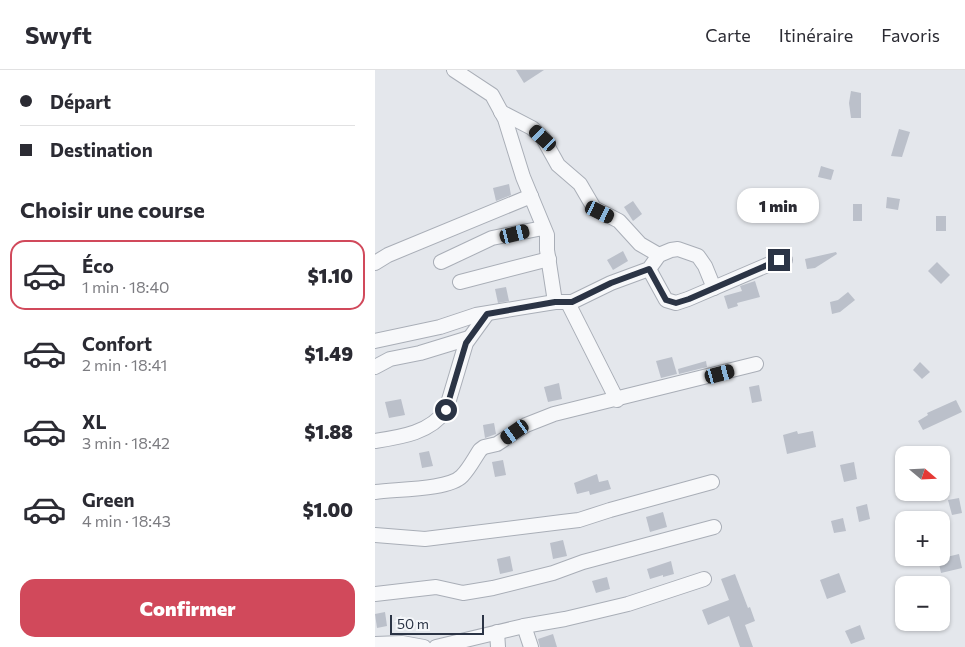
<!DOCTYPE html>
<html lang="fr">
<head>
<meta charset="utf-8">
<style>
	:root { --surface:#fff; --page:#f2f2f3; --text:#2b2b33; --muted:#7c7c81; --line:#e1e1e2; --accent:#d1495b }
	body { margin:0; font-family:Commissioner,sans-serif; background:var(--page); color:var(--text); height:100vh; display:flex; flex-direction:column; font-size:19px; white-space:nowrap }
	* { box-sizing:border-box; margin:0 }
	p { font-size:16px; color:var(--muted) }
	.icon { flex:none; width:28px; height:28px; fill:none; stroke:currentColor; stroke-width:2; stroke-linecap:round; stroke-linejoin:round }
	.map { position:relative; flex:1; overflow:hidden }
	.panel { display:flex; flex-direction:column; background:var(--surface); width:375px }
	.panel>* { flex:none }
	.banner { display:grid; align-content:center; height:110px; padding:0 20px; background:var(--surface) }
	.needle { width:32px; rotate:109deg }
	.tools { position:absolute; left:520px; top:376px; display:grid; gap:10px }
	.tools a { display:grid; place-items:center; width:55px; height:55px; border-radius:10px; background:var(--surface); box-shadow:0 1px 4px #0004; font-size:25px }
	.scale { position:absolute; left:15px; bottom:12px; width:94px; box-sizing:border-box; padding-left:5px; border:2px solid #2b3445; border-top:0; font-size:14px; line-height:18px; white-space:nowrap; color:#2b3445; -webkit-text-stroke:4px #f4f6f9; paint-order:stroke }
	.end { position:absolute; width:22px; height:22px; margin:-11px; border:6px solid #2b3445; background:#fff; box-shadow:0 0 0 2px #fff }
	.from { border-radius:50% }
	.bubble { position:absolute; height:35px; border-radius:15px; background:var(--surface); box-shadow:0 1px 4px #0004; font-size:16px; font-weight:800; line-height:35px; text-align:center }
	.car { position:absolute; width:15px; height:30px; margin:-15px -8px; border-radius:6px; box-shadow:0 0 4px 1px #0007; background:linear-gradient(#222 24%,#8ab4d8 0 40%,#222 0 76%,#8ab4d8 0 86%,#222 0) }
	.banner b { display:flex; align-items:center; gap:18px; height:48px; font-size:19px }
	.banner b+b { border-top:1px solid var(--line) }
	.banner i { width:12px; height:12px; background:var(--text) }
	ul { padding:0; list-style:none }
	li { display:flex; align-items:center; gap:15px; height:70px; margin:0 10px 8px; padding:0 10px; border:2px solid transparent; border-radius:15px }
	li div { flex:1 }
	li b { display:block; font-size:19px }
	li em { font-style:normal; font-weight:800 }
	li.on { border-color:var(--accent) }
	li>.icon { width:45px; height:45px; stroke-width:1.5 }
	h2 { padding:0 20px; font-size:22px; line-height:60px }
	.action { display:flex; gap:10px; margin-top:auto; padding:10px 20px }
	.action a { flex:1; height:58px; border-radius:15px; background:var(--accent); color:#fff; font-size:20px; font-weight:800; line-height:58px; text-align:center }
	header { display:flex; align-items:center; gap:30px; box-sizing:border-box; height:70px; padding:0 25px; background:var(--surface); border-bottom:1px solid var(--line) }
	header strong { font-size:24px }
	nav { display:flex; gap:28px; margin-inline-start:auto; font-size:18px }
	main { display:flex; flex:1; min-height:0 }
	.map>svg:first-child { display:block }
</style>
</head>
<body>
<header>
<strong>Swyft</strong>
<nav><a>Carte</a><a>Itinéraire</a><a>Favoris</a></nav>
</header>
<main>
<section class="panel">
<div class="banner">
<b><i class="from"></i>Départ</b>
<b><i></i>Destination</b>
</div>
<h2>Choisir une course</h2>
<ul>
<li class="on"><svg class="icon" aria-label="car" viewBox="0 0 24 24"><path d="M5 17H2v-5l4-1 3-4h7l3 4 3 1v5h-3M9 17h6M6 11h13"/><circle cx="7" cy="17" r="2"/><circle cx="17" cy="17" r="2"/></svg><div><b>Éco</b><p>1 min · 18:40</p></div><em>$1.10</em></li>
<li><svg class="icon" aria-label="car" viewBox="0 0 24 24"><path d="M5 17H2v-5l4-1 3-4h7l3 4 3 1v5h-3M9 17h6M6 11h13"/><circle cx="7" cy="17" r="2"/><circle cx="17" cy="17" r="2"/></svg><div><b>Confort</b><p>2 min · 18:41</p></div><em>$1.49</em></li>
<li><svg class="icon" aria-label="car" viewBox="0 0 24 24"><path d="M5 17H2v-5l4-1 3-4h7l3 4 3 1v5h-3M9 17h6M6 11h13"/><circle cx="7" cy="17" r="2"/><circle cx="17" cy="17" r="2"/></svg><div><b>XL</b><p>3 min · 18:42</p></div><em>$1.88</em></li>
<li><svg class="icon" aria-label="car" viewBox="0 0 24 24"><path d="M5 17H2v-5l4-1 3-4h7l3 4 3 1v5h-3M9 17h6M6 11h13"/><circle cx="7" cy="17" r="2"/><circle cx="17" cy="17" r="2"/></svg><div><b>Green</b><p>4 min · 18:43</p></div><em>$1.00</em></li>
</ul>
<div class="action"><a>Confirmer</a></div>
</section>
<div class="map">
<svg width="590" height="577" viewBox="0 0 590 577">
	<rect width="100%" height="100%" fill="#e4e7ec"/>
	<g fill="#bbc0ca">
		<polygon points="141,0 169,0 149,13"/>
		<polygon points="476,21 486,23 486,48 476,48 474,33"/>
		<polygon points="524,59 535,62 527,87 516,86"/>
		<polygon points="446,96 459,100 456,110 443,107"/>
		<polygon points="134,114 136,125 121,131 118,118"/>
		<polygon points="512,127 525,129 523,140 511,138"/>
		<polygon points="258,131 267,144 258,151 249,137"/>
		<rect x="478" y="134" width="9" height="17"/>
		<rect x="561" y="146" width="10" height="15"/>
		<polygon points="248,181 253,191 238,200 232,190"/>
		<polygon points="461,182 462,184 440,198 432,199 430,189"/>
		<polygon points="562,192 575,205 566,214 553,201"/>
		<polygon points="380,211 385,227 362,233 363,236 353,239 349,226 367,221 365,216"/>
		<polygon points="131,217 134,231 123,233 120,219"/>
		<polygon points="473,222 480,230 465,242 457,244 455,232 463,230"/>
		<polygon points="297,287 302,304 286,308 281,291"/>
		<polygon points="331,291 332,297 304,304 303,299"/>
		<polygon points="545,292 555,302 547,309 538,300"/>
		<polygon points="184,313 187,329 173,332 169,317"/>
		<polygon points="384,315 387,331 377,333 374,317"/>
		<polygon points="26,329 30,345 14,348 10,332"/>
		<polygon points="581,330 587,342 548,360 543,351 553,345 552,343"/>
		<polygon points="119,353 121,364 110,368 108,355"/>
		<polygon points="422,361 423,364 438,361 441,377 412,384 408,365"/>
		<polygon points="54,381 58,396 47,398 44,383"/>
		<polygon points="128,390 131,405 120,407 117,392"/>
		<polygon points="479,392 482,409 469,412 465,395"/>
		<polygon points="222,404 224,412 233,410 236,419 215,425 214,421 202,424 199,413"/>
		<polygon points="584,428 587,443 577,445 573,430"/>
		<polygon points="492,434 495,449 484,452 481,437"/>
		<polygon points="288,442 292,457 275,462 271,447"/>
		<polygon points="468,448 471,461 459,463 456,451"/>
		<polygon points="188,470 192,486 178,489 175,473"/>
		<polygon points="584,484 587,498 566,503 563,489"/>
		<polygon points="135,486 138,501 125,504 122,489"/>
		<polygon points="296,491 299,504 288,507 288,505 275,509 272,499"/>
		<polygon points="464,503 471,522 452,529 445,510"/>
		<polygon points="360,504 373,538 375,537 380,551 370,555 378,577 365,577 354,546 333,555 327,540 354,530 346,509"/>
		<polygon points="232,507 235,519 221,523 217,511"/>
		<polygon points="10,542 12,556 2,558 0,544"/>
		<polygon points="485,555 490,569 476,574 470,561"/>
		<polygon points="178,564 182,577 165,577 163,569"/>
	</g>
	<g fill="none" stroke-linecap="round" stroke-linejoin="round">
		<defs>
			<g id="minor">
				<polyline points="79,0 117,25 130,49 148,107 172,165 172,180 180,232"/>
				<polyline points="126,42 157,58 168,68 183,95 205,114 219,138 244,151 265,174 284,185"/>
				<polyline points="66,192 117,168 168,158"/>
				<polyline points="0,193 13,185 156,126"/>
				<polyline points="274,199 291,230 301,233 313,229 404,190 410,190"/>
				<polyline points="85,212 174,189"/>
				<polyline points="193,233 242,330"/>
				<polyline points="0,271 65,257 101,245 180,232 197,232 236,213 274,199 284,185 296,180 303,179 323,186 330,196 339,218"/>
				<polyline points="0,297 15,289 45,283 94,268"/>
				<path d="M0,371C26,367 55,363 71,340L91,273L112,244"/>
				<path d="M0,422C20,419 74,420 87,406C94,399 99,389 105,380L109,377L122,374L151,355L179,344L381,294"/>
				<polyline points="0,465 50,469 187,452 204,450 235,440 337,412"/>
				<polyline points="0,524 61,517 88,523 118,518 178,503 208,492 339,457"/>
				<polyline points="149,556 156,577"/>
				<polyline points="122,562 123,577"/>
				<polyline points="0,574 27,573 49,577"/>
				<polyline points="61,577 149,556 190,549 253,534 329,509"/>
			</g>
		</defs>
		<use href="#minor" stroke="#a9aeb7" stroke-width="16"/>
		<use href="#minor" stroke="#f7f8fa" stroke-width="14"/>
	</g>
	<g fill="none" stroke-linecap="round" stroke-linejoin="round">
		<polyline stroke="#2b3445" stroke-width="6" points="71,340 91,273 112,244 180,232 197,232 236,213 274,199 291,230 301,233 314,229 404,190"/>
	</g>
</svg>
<div class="tools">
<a><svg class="needle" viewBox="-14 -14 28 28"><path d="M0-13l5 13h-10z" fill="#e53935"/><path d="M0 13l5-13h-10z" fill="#7c7c81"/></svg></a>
<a>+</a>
<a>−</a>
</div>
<div class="scale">50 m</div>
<i class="end from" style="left:71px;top:340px"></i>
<i class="end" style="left:404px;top:190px"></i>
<div class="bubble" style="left:362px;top:118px;width:82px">1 min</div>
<i class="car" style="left:168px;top:68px;rotate:313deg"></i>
<i class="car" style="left:225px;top:142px;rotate:116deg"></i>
<i class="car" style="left:140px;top:164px;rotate:76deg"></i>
<i class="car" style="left:345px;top:304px;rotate:75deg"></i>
<i class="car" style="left:140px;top:362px;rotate:235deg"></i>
</div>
</main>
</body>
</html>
